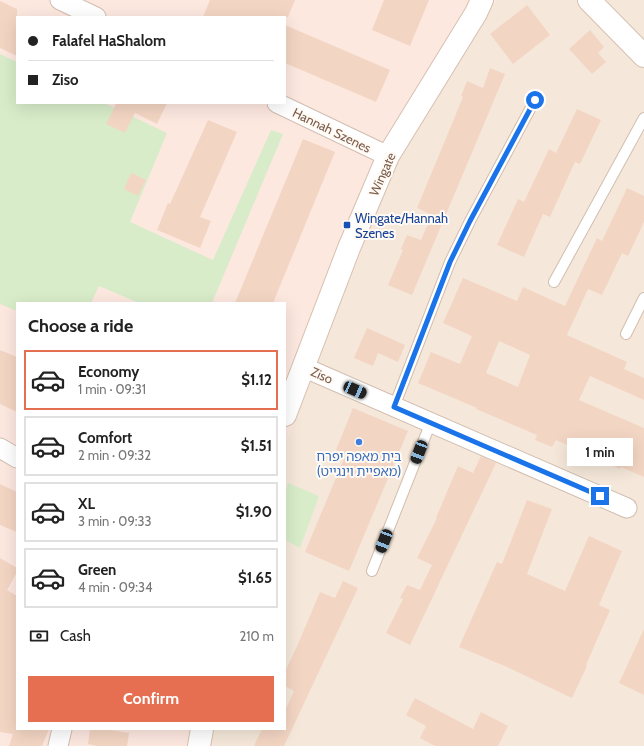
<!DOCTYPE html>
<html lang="en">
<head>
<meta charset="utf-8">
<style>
	:root { --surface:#fff; --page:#f2f2f2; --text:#222; --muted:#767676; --line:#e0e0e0; --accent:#e76f51 }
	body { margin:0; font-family:Cabin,"Noto Sans Hebrew",sans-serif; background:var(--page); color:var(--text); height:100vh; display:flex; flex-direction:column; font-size:15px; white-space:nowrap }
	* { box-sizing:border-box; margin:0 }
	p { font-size:13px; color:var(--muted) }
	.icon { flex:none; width:22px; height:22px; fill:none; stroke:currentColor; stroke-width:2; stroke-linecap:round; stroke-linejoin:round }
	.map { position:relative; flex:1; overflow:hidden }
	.sheet { position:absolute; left:16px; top:302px; width:270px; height:428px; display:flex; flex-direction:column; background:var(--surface); border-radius:0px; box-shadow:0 4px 16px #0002 }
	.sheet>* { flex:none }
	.guide { position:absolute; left:16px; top:16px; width:270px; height:88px; border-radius:0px; box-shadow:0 4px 16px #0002; display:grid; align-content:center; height:88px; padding:0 12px; background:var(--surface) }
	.end { position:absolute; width:18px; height:18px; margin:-9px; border:5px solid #1a73e8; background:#fff; box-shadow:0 0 0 2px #fff }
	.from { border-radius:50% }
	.bubble { position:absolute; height:28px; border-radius:0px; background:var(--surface); box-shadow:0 4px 16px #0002; font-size:13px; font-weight:800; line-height:28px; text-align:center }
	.car { position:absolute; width:12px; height:24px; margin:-12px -6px; border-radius:5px; box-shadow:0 0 3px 1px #0007; background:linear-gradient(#222 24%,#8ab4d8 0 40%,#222 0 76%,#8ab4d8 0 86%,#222 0) }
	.guide b { display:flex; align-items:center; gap:14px; height:38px; font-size:15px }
	.guide b+b { border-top:1px solid var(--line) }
	.guide i { width:10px; height:10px; background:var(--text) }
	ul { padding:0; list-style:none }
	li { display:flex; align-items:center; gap:12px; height:60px; margin:0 8px 6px; padding:0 4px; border:2px solid var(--line); border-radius:0px }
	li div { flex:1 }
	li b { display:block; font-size:15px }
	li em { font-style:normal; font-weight:800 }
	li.active { border-color:var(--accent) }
	li>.icon { width:36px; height:36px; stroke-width:1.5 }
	h2 { padding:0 12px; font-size:18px; line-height:48px }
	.pay { display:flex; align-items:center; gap:10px; height:44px; padding:0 12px; font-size:15px }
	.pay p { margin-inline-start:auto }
	.action { display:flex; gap:8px; margin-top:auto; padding:8px 12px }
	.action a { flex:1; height:46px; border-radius:0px; background:var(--accent); color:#fff; font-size:16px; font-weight:800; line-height:46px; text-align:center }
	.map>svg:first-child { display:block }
</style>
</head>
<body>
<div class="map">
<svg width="644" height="746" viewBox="0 0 644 746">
	<rect width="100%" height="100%" fill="#fdf6ec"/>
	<path fill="#f5e8da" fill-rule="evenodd" d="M0,0H644V746H0ZM17,17H285V103H17ZM17,303H285V729H17Z"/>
	<path fill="#fde8e0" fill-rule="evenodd" d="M0,0H498L494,4L472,38L400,157L341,301L285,445V303H17V729H213L209,746H0ZM17,17H285V103H17Z"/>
	<g fill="#d8ecc9">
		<polygon points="0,54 17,62 17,103 104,103 167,133 130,222 213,260 271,130 283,134 212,303 139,303 99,286 91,303 17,303 17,311 0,304"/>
		<polygon points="288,483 319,496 300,548 285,540 285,495"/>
	</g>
	<g fill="#f3d5c3" fill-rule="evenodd">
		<polygon points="210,0 295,0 288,17 203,17"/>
		<polygon points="384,0 429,0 410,46 372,30"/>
		<polygon points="0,1 17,9 17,56 0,48"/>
		<polygon points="527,5 550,35 513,64 490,34"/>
		<polygon points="285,25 390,70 376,102 285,63"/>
		<polygon points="590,30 604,47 598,53 606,62 592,74 569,49"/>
		<polygon points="490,68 505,74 412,295 388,285 403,250 401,249 407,235 421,240 432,215 417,208 463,97 461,96 467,81 483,88"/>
		<polygon points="113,103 167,103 157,124 135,113 125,133 106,124 116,104"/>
		<polygon points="577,109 601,120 580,164 575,162 550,217 543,214 524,257 497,245 518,199 524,202 549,149 556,153"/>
		<polygon points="208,120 237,132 200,217 211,221 200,248 157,230 168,203 170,204"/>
		<polygon points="303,139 335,152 273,303 235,303"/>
		<polygon points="131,173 146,180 138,196 124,189"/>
		<path d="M627,188L644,196V222L628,256L622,253L602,295L588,289L567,335L627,362L624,369L644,378V400L590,376L579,400L644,428V477L621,467L620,469L556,440L552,447L535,440L537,435L476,409L477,408L418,383L431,352L460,364L472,336L443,323L463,278L517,301L523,287L565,306L597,238L602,241ZM499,341L530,355L518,387L486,373Z"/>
		<polygon points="367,328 405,345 398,362 378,353 373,366 354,358"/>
		<polygon points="0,350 17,357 17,412 0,404"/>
		<polygon points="353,408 408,431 349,571 305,552 346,454 336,450"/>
		<polygon points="481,456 496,463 410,645 386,633 403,599 400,598 407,585 420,590 432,565 417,558 437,518 436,518 458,466 473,473"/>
		<polygon points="0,484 17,492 17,532 0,525"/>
		<polygon points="527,500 552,509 527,574 565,591 589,536 622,551 599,605 610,610 586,665 587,666 572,698 507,667 459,647 497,562 502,564"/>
		<polygon points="0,558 17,568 17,572 7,590 17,596 17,729 49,729 42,746 9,746 13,734 0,732"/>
		<polygon points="343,581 358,588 284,746 254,746 262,729 285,729 285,711 294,691 285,686 285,672 298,644 320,592 335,598"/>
		<polygon points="644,629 644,695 619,683"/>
		<polygon points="415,698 473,729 481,712 508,726 498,746 435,746 420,738 426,726 406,715"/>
		<polygon points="90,729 104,729 129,733 127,746 97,746 88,744"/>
	</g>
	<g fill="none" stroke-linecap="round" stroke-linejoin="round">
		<defs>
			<g id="lane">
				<polyline points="554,282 644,118"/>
				<polyline points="626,334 644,298"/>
				<polyline points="394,407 450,262 470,221 535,100"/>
				<polyline points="372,571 431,422"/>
			</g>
			<g id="street">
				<polyline points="60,0 96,17"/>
				<polyline points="277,103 388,156"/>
				<polyline points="303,367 627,508"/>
				<polyline points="0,448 17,458"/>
				<polyline points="58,746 62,729"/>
			</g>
			<g id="secondary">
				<polyline points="589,0 644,56"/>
				<polyline points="285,415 349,248 388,156 476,13 482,0"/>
				<polyline points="199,746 202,729"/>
			</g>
		</defs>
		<use href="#lane" stroke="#d1beb0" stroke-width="12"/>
		<use href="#street" stroke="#d1beb0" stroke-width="21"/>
		<use href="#secondary" stroke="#d6c0b0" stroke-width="24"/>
		<use href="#lane" stroke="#fff" stroke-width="10"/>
		<use href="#street" stroke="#fff" stroke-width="19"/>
		<use href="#secondary" stroke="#fff" stroke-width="22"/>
	</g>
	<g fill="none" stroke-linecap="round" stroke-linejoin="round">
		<polyline stroke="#1a73e8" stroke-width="5" points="535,100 470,221 450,262 394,407 600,496"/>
	</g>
	<rect fill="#1a4fb4" stroke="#fffaf3" stroke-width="1.5" x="343" y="221" width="8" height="8" rx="2"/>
	<circle fill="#3f7fe0" stroke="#fffaf3" stroke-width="1.5" cx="359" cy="442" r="4"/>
	<g text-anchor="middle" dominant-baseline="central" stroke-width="4" stroke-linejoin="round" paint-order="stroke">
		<g font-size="13" fill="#7a5c4d" stroke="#fffaf3">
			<text transform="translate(332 130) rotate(26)">Hannah Szenes</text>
			<text transform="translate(382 174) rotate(-66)">Wingate</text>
			<text transform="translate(322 375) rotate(24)">Ziso</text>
		</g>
		<g font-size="13" fill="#164399" stroke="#fffaf3" text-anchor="start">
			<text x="355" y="218">Wingate/Hannah<tspan x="355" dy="15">Szenes</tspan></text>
		</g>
		<g font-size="13" fill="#366cbe" stroke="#fffaf3">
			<text x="359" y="456">בית מאפה יפרח<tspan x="359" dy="15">(מאפיית וינגייט)</tspan></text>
		</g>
	</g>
</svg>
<i class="end from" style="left:535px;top:100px"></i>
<i class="end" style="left:600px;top:496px"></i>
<div class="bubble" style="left:567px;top:438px;width:66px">1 min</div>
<i class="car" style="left:355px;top:390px;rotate:114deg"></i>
<i class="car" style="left:419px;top:452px;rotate:201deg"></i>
<i class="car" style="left:384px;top:541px;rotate:201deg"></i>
<div class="guide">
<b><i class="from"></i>Falafel HaShalom</b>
<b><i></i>Ziso</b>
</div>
<section class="sheet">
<h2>Choose a ride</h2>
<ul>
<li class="active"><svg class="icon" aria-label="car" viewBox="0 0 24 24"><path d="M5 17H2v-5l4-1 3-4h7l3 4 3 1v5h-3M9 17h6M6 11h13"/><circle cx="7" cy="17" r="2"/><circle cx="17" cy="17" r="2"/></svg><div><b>Economy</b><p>1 min · 09:31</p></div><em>$1.12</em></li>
<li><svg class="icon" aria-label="car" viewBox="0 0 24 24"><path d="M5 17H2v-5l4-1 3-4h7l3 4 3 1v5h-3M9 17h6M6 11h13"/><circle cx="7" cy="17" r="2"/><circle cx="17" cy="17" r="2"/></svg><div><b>Comfort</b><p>2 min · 09:32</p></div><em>$1.51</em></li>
<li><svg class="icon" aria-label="car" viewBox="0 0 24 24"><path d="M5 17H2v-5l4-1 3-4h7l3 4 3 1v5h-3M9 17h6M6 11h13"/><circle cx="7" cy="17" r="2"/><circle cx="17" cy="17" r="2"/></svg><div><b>XL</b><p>3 min · 09:33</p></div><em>$1.90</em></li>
<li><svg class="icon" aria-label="car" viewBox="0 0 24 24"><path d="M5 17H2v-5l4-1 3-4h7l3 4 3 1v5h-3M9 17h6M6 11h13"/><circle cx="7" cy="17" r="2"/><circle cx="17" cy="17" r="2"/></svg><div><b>Green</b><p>4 min · 09:34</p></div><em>$1.65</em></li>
</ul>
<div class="pay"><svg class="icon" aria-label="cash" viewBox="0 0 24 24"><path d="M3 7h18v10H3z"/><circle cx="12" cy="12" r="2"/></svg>Cash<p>210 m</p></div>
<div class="action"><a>Confirm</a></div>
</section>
</div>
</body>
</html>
